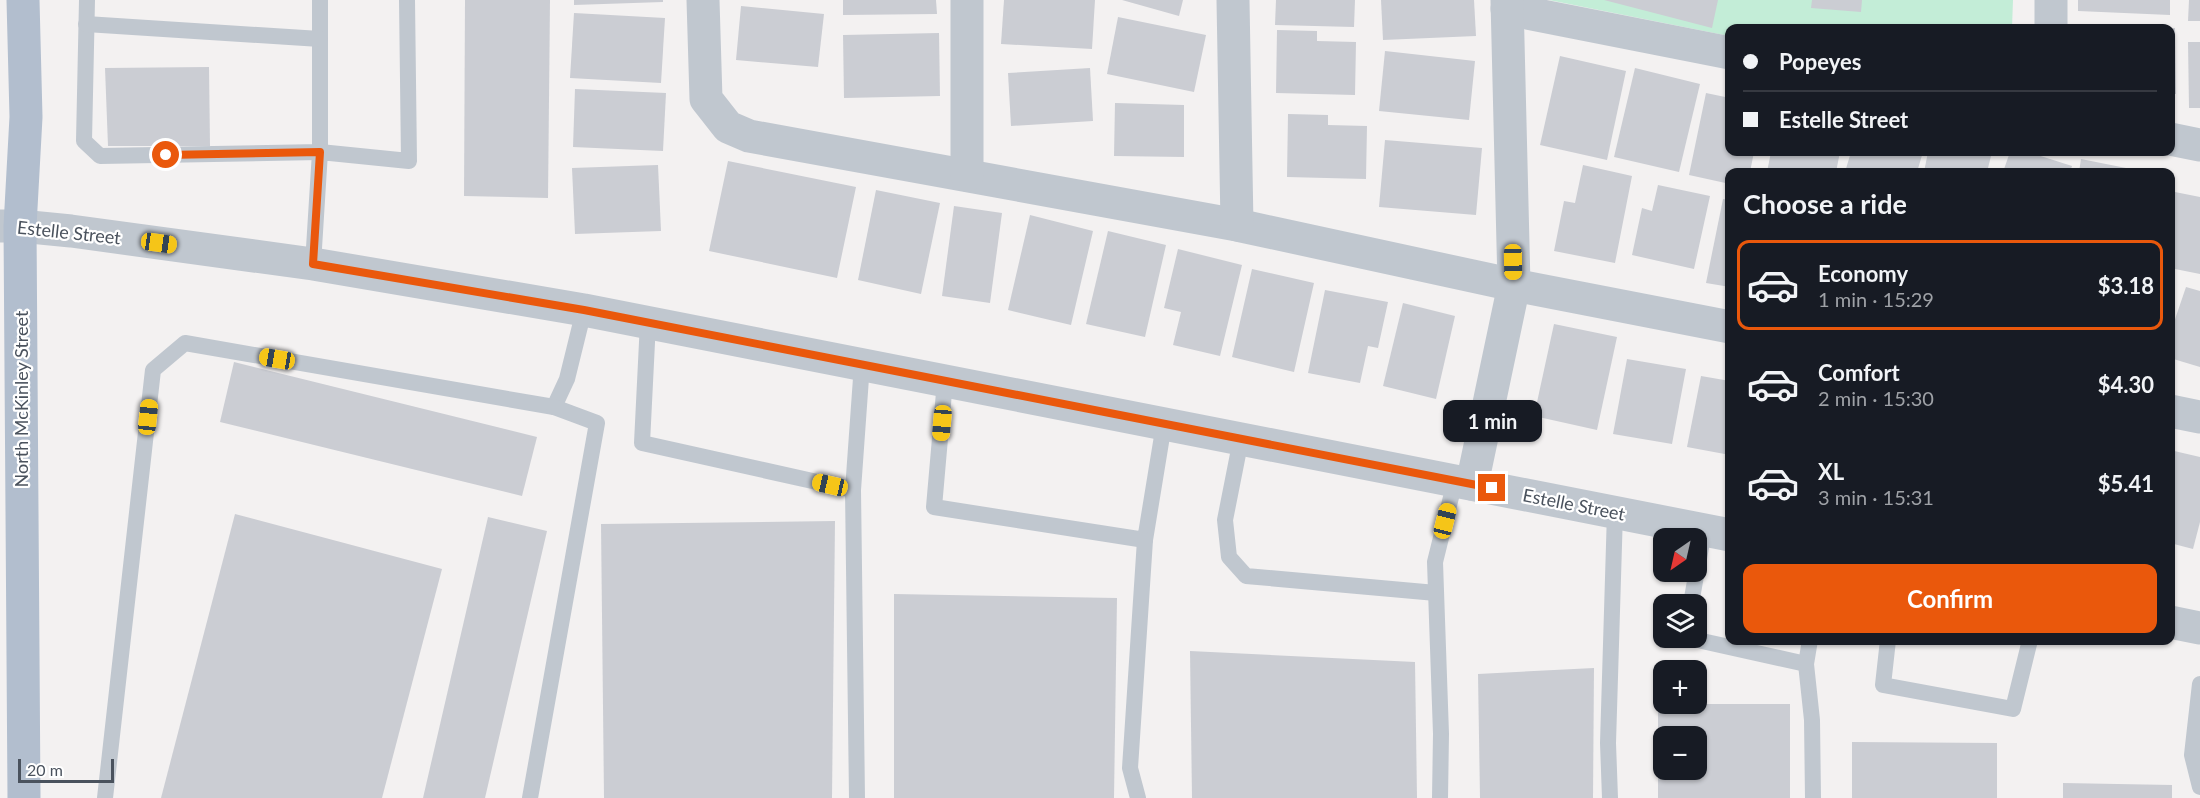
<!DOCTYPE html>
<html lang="en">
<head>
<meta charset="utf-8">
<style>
	:root { --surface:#171b24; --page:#242831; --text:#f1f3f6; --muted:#9ea1a6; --line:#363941; --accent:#ea580c }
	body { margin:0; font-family:Lato,sans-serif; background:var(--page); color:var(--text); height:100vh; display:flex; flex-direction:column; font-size:22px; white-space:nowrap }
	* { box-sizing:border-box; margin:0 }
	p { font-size:20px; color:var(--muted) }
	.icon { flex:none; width:33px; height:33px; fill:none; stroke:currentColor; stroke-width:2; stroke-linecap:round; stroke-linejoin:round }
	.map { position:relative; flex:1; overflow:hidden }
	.side { position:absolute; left:1725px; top:168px; width:450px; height:477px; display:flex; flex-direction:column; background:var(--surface); border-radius:12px; box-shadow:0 2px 4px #0004 }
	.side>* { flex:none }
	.hud { position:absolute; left:1725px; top:24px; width:450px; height:132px; border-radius:12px; box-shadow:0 2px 4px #0004; display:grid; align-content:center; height:132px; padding:0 18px; background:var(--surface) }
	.needle { width:39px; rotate:214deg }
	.buttons { position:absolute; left:1653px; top:528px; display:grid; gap:12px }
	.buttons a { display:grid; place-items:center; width:54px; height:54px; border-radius:12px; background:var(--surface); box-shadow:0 2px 4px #0004; font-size:30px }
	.scale { position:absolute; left:18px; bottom:15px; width:96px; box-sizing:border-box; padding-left:6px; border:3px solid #4a525d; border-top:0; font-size:16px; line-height:21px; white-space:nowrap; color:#4a525d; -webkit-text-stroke:4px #fff; paint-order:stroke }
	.end { position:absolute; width:27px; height:27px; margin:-14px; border:8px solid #ea580c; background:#fff; box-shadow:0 0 0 3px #fff }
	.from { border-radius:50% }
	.bubble { position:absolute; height:42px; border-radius:12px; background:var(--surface); box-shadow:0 2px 4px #0004; font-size:20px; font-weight:700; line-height:42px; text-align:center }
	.car { position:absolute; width:18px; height:36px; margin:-18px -9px; border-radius:8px; box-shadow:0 0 4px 2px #0007; background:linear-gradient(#f5c518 24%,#345 0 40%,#f5c518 0 76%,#345 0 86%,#f5c518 0) }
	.hud b { display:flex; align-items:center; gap:21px; height:57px; font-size:22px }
	.hud b+b { border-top:2px solid var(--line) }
	.hud i { width:15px; height:15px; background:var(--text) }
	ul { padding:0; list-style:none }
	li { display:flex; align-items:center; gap:18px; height:90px; margin:0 12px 9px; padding:0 6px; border:3px solid transparent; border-radius:12px }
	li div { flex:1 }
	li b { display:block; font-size:22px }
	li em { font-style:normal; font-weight:700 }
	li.selected { border-color:var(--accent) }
	li>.icon { width:54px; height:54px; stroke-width:1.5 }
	h2 { padding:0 18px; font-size:27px; line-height:72px }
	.primary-button { display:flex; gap:12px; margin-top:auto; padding:12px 18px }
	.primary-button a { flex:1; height:69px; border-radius:12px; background:var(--accent); color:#fff; font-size:24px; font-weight:700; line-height:69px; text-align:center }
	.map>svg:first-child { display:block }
</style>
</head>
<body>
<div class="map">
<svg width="2200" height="798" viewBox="0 0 2200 798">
	<rect width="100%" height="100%" fill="#f3f1f1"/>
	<polygon fill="#c3edd7" points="1549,0 2013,0 2012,28 1730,28 1729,36"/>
	<g fill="#cbcdd3" fill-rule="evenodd">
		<polygon points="465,0 550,0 548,198 464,196"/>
		<polygon points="574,0 663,0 663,2 574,5"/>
		<polygon points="843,0 936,0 937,14 843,15"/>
		<polygon points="1004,0 1095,0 1092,49 1001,44"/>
		<polygon points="1122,0 1183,0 1179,16"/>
		<polygon points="1276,0 1355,0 1354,27 1275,25"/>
		<polygon points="1381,0 1474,0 1476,36 1383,40"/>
		<polygon points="1604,0 1718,0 1712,28"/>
		<polygon points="1812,0 1862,0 1861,12 1811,8"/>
		<polygon points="2078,0 2170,0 2170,15 2078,11"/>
		<polygon points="2189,0 2200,0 2200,21 2188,21"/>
		<polygon points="741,6 824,14 818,67 736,60"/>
		<polygon points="574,13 665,18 661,83 570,78"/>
		<polygon points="1118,17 1206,35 1194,92 1107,74"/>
		<polygon points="2170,28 2175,28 2176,94 2170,94"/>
		<polygon points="1277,30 1317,31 1317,41 1356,42 1355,95 1276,93"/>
		<polygon points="939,33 940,96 844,98 843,35"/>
		<polygon points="2188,42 2200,42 2200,108 2189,108"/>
		<polygon points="1385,51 1475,61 1469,120 1379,111"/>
		<polygon points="1560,56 1626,71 1607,160 1540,145"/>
		<polygon points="209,67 210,146 108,146 105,68"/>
		<polygon points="1090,68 1093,121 1011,126 1008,73"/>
		<polygon points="1635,68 1700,84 1679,172 1614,157"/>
		<polygon points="575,89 666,93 663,151 573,147"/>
		<polygon points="1706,93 1730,98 1730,152 1754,152 1750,172 1730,172 1730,184 1689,175"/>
		<polygon points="1115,103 1184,105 1184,157 1114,156"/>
		<polygon points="1288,114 1328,115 1328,125 1367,126 1366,179 1287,177"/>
		<polygon points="1385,140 1482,148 1476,215 1379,207"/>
		<polygon points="1771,152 1840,152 1836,172 1767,172"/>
		<polygon points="1851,152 1923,152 1917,172 1845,172"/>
		<polygon points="1928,152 1992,152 1987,172 1924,172"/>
		<polygon points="2010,152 2028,152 2072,166 2070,172 2003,172"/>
		<polygon points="2081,159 2141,171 2141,172 2079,172"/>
		<polygon points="728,161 856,187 837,278 709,251"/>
		<polygon points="658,165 661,231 575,234 572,168"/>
		<polygon points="1583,165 1632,176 1615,263 1554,251 1564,201 1575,203"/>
		<polygon points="1658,185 1710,196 1694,269 1632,255 1642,208 1652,211"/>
		<polygon points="876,190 940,203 921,294 858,280"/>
		<polygon points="2170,191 2200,197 2200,274 2170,268"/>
		<polygon points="1723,199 1730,200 1730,287 1706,283"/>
		<polygon points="954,206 1002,213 990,303 942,296"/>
		<polygon points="1030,215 1093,231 1071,325 1008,310"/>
		<polygon points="1108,231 1166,245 1145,337 1086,324"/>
		<polygon points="1178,249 1242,265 1220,356 1173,345 1181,312 1164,308"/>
		<polygon points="1252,269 1314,283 1294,372 1232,357"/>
		<polygon points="2186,287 2200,291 2200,367 2170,358 2170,334"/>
		<polygon points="1325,290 1388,302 1378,348 1368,346 1360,383 1308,373"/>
		<polygon points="1403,303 1455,316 1436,399 1383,386"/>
		<polygon points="1554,324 1617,337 1597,430 1534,416"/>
		<polygon points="1627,359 1686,369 1672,444 1613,434"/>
		<polygon points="234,362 537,437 522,496 220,422"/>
		<polygon points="1701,376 1730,381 1730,455 1687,447"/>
		<polygon points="2170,450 2200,457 2200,522 2193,549 2170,543"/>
		<polygon points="235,514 442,569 382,798 161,798"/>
		<polygon points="488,517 547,531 485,798 423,798"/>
		<polygon points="835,521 832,798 604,798 601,524"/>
		<polygon points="894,594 1117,598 1114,798 894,798"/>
		<polygon points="1190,651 1415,662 1417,798 1192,798"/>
		<polygon points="1594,668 1593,798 1480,798 1478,674"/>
		<path d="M1658,702H1664V704H1790V798H1658ZM1664,736H1696V770H1664Z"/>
		<polygon points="1852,742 1997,743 1997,798 1852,798"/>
		<polygon points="2063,783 2172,785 2172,798 2063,798"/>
	</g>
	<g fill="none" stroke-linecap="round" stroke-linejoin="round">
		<g stroke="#c0c7cf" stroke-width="16">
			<polyline points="87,0 84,141 100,156 320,152 320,0"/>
			<polyline points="86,24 320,39"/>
			<polyline points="313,264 320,152 409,161 407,0"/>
			<polyline points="648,322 642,443 853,490"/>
			<polyline points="945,381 934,507 1145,540 1164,424"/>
			<polyline points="1241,439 1225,520 1229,557 1246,576 1436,593"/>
			<polyline points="1691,604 1704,530"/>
			<polyline points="1696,634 1702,641 1806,664"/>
			<polyline points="1810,640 1806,664 1812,720 1813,798"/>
			<polyline points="1888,640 1883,685 2013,709 2030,640"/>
			<polyline points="2200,684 2192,755 2200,787"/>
			<polyline points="105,798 153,370 185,343 554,407 567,379 584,310"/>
			<polyline points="530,798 597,423 554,407"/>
			<polyline points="857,798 853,490 862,364"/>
			<polyline points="1138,798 1130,768 1145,540"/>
			<polyline points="1440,798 1441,734 1435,562 1455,481"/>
			<polyline points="1610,798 1608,743 1615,512"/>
		</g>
		<g stroke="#c0c7cf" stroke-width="33">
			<polyline points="703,0 706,99 728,127 749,136 1237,225 1514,285 1730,327"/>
			<polyline points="967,0 967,175"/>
			<polyline points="1233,0 1237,225"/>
			<polyline points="2051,0 2051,28"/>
			<polyline points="1507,9 1730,53"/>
			<polyline points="2170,139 2200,145"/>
			<polyline points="0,226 20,226 71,231 313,264 584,310 1730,535"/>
			<polyline points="2170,411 2200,417"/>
			<polyline points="1472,484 1514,285 1507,0"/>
			<polyline points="2170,622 2200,628"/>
		</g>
		<polyline stroke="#b2bece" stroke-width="33" points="23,0 26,117 20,226 24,798"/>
	</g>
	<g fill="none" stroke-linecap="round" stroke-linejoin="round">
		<polyline stroke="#ea580c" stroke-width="8" points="166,155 320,152 313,264 584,310 1492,488"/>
	</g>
	<g text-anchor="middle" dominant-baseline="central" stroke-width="4.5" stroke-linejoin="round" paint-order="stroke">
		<g font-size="18" fill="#4a525d" stroke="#fff">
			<text transform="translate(69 232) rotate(6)">Estelle Street</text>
			<text transform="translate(21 399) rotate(-90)">North McKinley Street</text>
			<text transform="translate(1574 504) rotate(11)">Estelle Street</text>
		</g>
	</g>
</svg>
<div class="buttons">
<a><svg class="needle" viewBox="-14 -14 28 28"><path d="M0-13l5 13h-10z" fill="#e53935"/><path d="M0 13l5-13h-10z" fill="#9ea1a6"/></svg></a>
<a><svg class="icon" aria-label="layers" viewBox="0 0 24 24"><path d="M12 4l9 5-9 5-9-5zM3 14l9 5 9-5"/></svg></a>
<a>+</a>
<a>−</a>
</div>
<div class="scale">20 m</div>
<i class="end from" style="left:166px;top:155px"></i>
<i class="end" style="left:1492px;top:488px"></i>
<div class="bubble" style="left:1443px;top:400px;width:99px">1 min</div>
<i class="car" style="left:159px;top:243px;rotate:98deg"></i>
<i class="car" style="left:1513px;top:262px;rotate:179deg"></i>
<i class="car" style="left:277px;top:359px;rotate:280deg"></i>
<i class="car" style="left:148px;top:417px;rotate:6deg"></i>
<i class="car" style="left:942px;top:423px;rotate:185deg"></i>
<i class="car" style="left:830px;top:485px;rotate:283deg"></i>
<i class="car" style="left:1445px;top:521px;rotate:14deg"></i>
<div class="hud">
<b><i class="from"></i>Popeyes</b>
<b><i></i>Estelle Street</b>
</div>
<section class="side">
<h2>Choose a ride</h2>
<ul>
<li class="selected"><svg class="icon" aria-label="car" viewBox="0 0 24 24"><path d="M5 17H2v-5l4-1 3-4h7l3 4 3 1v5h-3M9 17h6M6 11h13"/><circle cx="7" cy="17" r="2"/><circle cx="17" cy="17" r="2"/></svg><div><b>Economy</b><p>1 min · 15:29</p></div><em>$3.18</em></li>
<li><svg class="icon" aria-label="car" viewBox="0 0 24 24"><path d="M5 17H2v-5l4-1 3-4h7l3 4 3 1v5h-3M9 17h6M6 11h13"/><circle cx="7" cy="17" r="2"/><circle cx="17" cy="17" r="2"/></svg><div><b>Comfort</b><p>2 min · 15:30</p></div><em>$4.30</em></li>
<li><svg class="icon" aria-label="car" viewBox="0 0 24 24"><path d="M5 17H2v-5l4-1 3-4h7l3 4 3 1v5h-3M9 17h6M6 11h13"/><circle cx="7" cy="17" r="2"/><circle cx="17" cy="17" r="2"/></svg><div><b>XL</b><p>3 min · 15:31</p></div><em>$5.41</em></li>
</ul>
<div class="primary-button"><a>Confirm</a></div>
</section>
</div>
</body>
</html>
